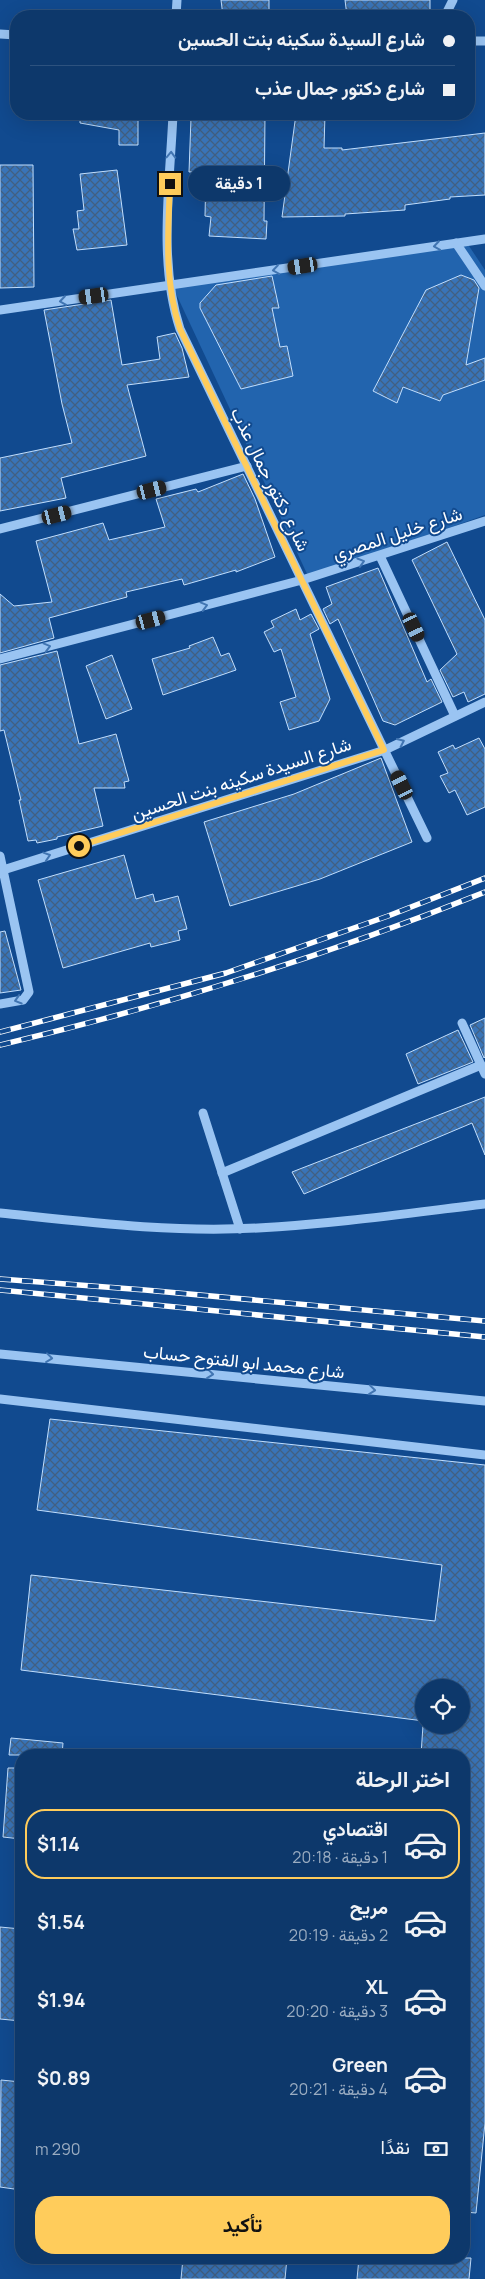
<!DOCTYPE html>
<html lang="ar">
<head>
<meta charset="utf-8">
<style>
	:root { --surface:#0d386b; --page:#1b4373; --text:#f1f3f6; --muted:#9aacc1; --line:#2d527e; --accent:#ffcc5b }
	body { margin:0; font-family:Manrope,Vazirmatn,sans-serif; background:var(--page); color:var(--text); direction:rtl; height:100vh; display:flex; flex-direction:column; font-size:19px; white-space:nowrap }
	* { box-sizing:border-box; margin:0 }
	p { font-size:16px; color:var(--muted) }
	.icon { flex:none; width:28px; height:28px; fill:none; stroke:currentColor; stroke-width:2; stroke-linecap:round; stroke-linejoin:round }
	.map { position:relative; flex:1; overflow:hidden; direction:ltr }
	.drawer { position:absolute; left:15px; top:1749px; width:455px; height:515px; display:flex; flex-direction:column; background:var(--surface); border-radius:20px; box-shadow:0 5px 20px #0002,0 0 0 1px var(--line); direction:rtl }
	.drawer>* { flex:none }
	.guide { position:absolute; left:10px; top:10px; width:465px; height:110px; border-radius:20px; box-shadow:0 5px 20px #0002,0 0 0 1px var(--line); direction:rtl; display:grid; align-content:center; height:110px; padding:0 20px; background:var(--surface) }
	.buttons { position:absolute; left:415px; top:1679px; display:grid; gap:10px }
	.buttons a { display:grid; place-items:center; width:55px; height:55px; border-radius:50%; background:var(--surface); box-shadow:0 5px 20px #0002,0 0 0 1px var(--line); font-size:25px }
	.end { position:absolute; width:22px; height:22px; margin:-11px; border:6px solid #ffcc5b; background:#111; box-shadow:0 0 0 2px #111 }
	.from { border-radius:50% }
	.bubble { position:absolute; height:35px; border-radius:18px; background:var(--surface); box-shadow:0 5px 20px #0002,0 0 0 1px var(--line); font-size:16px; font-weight:700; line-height:35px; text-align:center; direction:rtl }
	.car { position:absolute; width:15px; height:30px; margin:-15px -8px; border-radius:6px; box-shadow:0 0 4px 1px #0007; background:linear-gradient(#222 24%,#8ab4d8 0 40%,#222 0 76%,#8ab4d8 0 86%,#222 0) }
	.guide b { display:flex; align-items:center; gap:18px; height:48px; font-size:19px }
	.guide b+b { border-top:1px solid var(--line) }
	.guide i { width:12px; height:12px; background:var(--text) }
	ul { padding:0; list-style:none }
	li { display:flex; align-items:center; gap:15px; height:70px; margin:0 10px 8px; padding:0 10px; border:2px solid transparent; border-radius:20px }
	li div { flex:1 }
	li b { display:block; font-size:19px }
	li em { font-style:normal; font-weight:700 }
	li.selected { border-color:var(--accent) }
	li>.icon { width:45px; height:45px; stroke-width:1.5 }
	h2 { padding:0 20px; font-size:22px; line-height:60px }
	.pay { display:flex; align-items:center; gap:12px; height:55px; padding:0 20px; font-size:19px }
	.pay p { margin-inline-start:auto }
	.cta { display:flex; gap:10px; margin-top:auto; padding:10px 20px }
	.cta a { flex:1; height:58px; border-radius:20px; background:var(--accent); color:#111; font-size:20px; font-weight:700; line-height:58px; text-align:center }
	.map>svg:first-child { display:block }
</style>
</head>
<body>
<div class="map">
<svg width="485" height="2279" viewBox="0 0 485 2279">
	<defs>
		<pattern id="building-cross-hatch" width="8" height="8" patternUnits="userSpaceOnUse" patternTransform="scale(1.25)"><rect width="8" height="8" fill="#3974b8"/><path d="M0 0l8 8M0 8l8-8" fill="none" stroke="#426082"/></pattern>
	</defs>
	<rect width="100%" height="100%" fill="#114a8f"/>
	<polygon fill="#2264ae" points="465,240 485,270 485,515 309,578 171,283"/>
	<g fill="url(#building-cross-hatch)" stroke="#c1defd">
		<polygon points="221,0 269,0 269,16 223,16"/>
		<polygon points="345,0 430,0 430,16 347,16"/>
		<polygon points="80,114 138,114 138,145 119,145 119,130 80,123"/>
		<polygon points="265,114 264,221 267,221 266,239 209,236 211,217 205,216 206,171 189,172 191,118"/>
		<polygon points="296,114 325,114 324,148 342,148 342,150 485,133 485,195 450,197 450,199 405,205 405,210 345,214 345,216 282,217"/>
		<polygon points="0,165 33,165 34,287 0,288"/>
		<polygon points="117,170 127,245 77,250 73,229 79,229 77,211 84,210 80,174"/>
		<polygon points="461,275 474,280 479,288 466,365 485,358 485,380 443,395 440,401 403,387 397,403 373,391 426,290"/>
		<polygon points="272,276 279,308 272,308 280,347 287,346 293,376 241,389 200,308 200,303 216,285"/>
		<polygon points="111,300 122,365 160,359 157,337 175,333 182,348 189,377 127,385 146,456 61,478 66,498 0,511 0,458 72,443 62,404 44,310"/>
		<polygon points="243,474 255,499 275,557 236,572 236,570 184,585 182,579 126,592 127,597 49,618 54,638 0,653 0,594 14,606 52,602 36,541 103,523 109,540 165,527 156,499 196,489 198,492"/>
		<polygon points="447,542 485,620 485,694 468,702 464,692 453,697 440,670 457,654 412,560"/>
		<polygon points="378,568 427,682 431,679 442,702 395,725 383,721 338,619 330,624 323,609 332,604 326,587"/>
		<polygon points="296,609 300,620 311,614 319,629 310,634 330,699 319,721 289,730 280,702 296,697 281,649 274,652 264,632 274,627 271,621"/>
		<polygon points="213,637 221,656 229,653 236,670 163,695 152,659 190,648 189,646"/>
		<polygon points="57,651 79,744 116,734 129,781 124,782 125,788 94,788 103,826 57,837 57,839 37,843 36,840 28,841 19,800 21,800 4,730 0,731 0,665"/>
		<polygon points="112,655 132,709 106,719 86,666"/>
		<polygon points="479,738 485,749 485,807 467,815 455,790 449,793 440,776 448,773 438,752 453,745 455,749"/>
		<polygon points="381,758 412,842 320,879 230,906 204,822 294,794"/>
		<polygon points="124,855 136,899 153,894 155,902 178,896 187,929 178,931 180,940 151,947 150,943 63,968 38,880"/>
		<polygon points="5,931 21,990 0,993 0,932"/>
		<polygon points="485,1018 485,1057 484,1058 470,1025"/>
		<polygon points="458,1030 473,1062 418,1084 406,1054"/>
		<polygon points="485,1097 485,1155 472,1123 304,1194 292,1172"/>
		<polygon points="50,1419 485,1465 485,2123 476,2213 464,2212 464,1755 421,1755 423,1725 461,1725 461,1688 424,1688 424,1721 21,1670 31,1575 435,1621 442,1565 37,1510"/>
		<polygon points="11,1738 63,1743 62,1755 9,1755"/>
		<polygon points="8,1768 21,1768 21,1839 3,1837"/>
		<polygon points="0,1927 21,1929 21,2021 0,2019"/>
		<polygon points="1,2080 21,2082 21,2190 0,2187"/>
		<polygon points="183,2258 287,2258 285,2279 181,2279"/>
		<polygon points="359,2258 471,2258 469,2279 357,2279"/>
	</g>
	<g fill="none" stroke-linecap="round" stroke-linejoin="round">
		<g stroke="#9ac4f2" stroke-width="9">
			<polyline points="176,16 177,0"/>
			<polyline points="445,16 453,0"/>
			<polyline points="0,34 16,35"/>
			<polyline points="469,41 485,41"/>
			<path d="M173,114C170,183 158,263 180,329L427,838"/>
			<polyline points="456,243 485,286"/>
			<polyline points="0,310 485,239"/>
			<polyline points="0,529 247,466"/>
			<polyline points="380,556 455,716"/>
			<polyline points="0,659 302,580 485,521"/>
			<polyline points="0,856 29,992 23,1000 0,1004"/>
			<polyline points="0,871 385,750 485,702"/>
			<polyline points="462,1023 485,1074"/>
			<polyline points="203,1113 240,1229"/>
			<polyline points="222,1173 481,1065"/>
			<path d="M0,1213C86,1222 172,1233 258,1228C334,1224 410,1213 485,1204"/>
			<polyline points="0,1354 485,1401"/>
			<polyline points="0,1399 485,1455"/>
		</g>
		<defs>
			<g id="rail">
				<polyline points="0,1032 226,973 388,916 485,878"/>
				<path d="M0,1045C165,1006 328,955 485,892"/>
				<polyline points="0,1279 145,1290 485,1321"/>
				<polyline points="0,1290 485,1337"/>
			</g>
		</defs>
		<use href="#rail" stroke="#fff" stroke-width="5.5"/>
		<use href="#rail" stroke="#114a8f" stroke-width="4" stroke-dasharray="11" stroke-linecap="butt"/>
	</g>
	<defs><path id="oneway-chevron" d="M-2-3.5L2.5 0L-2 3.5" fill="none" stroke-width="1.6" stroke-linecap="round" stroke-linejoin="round" transform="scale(1.25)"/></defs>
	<g stroke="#4175b2">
		<use href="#oneway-chevron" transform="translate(171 155) rotate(-88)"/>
		<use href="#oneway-chevron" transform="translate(437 246) rotate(172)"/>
		<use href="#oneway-chevron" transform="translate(276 270) rotate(172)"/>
		<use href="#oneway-chevron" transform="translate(63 301) rotate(172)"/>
		<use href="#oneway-chevron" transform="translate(361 562) rotate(-17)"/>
		<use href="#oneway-chevron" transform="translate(204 606) rotate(-15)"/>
		<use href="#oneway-chevron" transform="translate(47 647) rotate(-15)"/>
		<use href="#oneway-chevron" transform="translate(401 742) rotate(-25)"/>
		<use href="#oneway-chevron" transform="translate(47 856) rotate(-18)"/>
		<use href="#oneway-chevron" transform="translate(18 1000) rotate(163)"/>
		<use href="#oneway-chevron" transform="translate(49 1358) rotate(6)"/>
		<use href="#oneway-chevron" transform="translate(210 1374) rotate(6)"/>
		<use href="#oneway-chevron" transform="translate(372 1390) rotate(6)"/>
	</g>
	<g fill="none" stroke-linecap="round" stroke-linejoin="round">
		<path stroke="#ffcc5b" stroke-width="6" d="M79,846L384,750L180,329C164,281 168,234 170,184"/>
	</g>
	<g text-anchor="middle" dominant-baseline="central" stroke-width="4" stroke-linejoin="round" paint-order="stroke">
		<g font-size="18" fill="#fff" stroke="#114a8f">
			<text transform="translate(271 479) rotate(64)">شارع دكتور جمال عذب</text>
			<text transform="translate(397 533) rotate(-18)">شارع خليل المصري</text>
			<text transform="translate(241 778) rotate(-18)">شارع السيدة سكينه بنت الحسين</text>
			<text transform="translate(244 1361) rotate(6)">شارع محمد ابو الفتوح حساب</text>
		</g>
	</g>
</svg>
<div class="buttons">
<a><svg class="icon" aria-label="locate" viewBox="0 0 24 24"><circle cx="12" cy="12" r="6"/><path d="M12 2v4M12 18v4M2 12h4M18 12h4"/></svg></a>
</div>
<i class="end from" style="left:79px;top:846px"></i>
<i class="end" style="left:170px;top:184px"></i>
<div class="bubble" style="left:188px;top:166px;width:102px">1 دقيقة</div>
<i class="car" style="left:303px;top:266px;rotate:261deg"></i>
<i class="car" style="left:94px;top:296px;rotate:262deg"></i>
<i class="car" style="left:152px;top:490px;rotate:76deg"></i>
<i class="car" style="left:57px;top:515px;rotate:76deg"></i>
<i class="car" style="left:151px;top:620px;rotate:75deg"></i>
<i class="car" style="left:414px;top:627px;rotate:155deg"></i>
<i class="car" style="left:402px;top:785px;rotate:334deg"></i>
<div class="guide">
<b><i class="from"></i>شارع السيدة سكينه بنت الحسين</b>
<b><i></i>شارع دكتور جمال عذب</b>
</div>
<section class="drawer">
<h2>اختر الرحلة</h2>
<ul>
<li class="selected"><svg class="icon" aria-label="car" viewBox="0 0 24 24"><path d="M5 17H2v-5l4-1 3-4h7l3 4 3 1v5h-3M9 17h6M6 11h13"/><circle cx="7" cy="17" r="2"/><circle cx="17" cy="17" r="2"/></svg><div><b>اقتصادي</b><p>1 دقيقة · 20:18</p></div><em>$1.14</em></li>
<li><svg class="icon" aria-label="car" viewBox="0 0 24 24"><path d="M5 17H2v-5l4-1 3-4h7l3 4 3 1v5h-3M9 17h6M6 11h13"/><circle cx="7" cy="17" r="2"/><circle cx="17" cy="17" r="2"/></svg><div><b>مريح</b><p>2 دقيقة · 20:19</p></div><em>$1.54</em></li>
<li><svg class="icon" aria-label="car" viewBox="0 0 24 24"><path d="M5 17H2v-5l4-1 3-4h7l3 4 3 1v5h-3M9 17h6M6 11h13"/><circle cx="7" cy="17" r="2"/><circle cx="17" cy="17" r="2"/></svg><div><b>XL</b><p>3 دقيقة · 20:20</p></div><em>$1.94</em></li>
<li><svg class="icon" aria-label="car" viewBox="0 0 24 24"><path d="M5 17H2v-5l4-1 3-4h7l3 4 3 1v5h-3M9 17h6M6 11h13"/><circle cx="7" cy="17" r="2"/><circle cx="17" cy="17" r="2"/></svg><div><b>Green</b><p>4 دقيقة · 20:21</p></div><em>$0.89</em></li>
</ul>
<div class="pay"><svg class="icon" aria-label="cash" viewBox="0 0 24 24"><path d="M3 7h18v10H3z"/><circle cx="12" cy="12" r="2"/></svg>نقدًا<p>290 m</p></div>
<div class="cta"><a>تأكيد</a></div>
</section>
</div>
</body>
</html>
